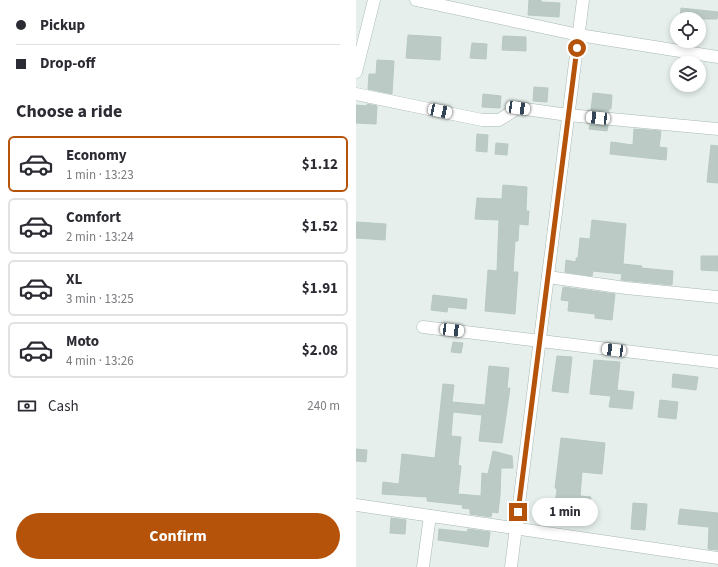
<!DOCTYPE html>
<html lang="en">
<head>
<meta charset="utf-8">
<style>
	:root { --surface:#fff; --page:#f7f7f7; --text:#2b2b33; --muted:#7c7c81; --line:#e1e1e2; --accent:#b45309 }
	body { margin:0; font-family:"Source Sans 3",sans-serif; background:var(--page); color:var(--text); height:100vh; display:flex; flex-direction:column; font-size:15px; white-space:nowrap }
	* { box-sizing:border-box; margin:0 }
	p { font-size:13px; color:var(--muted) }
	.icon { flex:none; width:22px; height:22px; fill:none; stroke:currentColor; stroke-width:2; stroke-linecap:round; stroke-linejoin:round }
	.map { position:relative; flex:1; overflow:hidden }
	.sheet { display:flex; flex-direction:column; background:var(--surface); width:356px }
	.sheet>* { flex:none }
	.hud { display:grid; align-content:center; height:88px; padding:0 16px; background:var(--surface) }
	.tools { position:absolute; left:314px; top:12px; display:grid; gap:8px }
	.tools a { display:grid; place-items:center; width:36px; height:36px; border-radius:50%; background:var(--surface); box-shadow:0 2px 6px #0003; font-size:20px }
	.end { position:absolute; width:18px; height:18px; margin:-9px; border:5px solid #b45309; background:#fff; box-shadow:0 0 0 2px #fff }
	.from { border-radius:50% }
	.bubble { position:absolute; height:28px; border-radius:14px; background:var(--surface); box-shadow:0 2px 6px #0003; font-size:13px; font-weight:700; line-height:28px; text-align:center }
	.car { position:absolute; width:12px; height:24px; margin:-12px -6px; border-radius:5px; box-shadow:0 0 3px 1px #0007; background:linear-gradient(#fff 24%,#345 0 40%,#fff 0 76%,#345 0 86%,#fff 0) }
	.hud b { display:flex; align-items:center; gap:14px; height:38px; font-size:15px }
	.hud b+b { border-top:1px solid var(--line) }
	.hud i { width:10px; height:10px; background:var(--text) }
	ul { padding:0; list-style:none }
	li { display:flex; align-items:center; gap:12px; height:56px; margin:0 8px 6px; padding:0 8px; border:2px solid var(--line); border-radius:6px }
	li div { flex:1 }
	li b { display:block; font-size:15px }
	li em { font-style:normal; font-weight:700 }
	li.on { border-color:var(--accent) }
	li>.icon { width:36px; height:36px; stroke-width:1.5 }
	h2 { padding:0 16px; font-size:18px; line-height:48px }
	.pay { display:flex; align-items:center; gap:10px; height:44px; padding:0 16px; font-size:15px }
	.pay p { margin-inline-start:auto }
	.primary-button { display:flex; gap:8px; margin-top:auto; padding:8px 16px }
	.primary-button a { flex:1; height:46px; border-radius:24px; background:var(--accent); color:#fff; font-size:16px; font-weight:700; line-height:46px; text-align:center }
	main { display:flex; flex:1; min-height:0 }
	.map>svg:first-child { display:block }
</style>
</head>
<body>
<main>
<section class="sheet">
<div class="hud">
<b><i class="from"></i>Pickup</b>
<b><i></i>Drop-off</b>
</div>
<h2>Choose a ride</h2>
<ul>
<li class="on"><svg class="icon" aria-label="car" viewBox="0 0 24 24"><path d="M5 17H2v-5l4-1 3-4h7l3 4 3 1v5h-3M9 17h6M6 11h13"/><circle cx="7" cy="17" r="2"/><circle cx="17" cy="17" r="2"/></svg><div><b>Economy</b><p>1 min · 13:23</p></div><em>$1.12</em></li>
<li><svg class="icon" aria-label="car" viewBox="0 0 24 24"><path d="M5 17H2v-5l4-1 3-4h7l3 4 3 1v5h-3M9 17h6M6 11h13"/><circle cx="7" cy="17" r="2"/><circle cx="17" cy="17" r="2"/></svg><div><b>Comfort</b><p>2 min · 13:24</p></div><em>$1.52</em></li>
<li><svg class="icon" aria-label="car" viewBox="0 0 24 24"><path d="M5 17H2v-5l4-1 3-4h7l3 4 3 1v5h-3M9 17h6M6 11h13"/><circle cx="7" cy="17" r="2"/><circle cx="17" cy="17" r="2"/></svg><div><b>XL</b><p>3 min · 13:25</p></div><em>$1.91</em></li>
<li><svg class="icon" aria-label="car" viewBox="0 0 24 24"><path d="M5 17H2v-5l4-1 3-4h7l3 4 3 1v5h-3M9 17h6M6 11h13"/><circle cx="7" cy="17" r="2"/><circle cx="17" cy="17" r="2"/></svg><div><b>Moto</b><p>4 min · 13:26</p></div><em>$2.08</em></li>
</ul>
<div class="pay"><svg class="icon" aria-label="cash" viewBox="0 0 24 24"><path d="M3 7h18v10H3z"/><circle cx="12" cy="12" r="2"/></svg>Cash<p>240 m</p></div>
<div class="primary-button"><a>Confirm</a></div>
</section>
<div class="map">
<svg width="362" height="567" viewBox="0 0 362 567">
	<rect width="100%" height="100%" fill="#e6efeb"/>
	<g fill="#bbcac4" stroke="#b8c9c2">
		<polygon points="173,0 185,0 185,2 204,3 203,17 172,15"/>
		<polygon points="325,8 362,12 361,19 324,19"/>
		<polygon points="52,35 85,37 84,60 50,58"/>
		<polygon points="147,36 170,37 170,51 146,50"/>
		<polygon points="116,43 131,44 130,59 114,58"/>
		<polygon points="21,60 38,61 36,94 12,89 13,74 20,74"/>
		<polygon points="178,87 192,88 191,102 177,101"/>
		<polygon points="237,93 256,95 255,109 253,108 253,111 235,110"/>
		<polygon points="127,94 145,96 144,108 126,107"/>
		<polygon points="11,104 21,106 20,124 0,123 0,105 11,106"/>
		<polygon points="234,125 252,126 251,131 233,129"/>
		<polygon points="278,129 305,131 303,147 311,148 310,160 254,154 255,142 277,145"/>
		<polygon points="121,134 132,135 131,152 120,151"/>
		<polygon points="140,143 152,144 151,155 139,154"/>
		<polygon points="355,145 362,146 362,183 351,182"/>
		<polygon points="147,185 171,187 170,211 173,211 172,225 163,224 162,241 159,241 157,272 162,272 159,314 129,311 132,270 141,271 143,220 119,219 121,198 146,199"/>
		<polygon points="236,220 270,224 267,264 286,266 285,268 317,271 316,285 265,280 266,274 237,271 236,276 209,272 210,260 220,262 220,258 222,258 224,238 234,239"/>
		<polygon points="0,222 30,224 29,240 0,238"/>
		<polygon points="345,256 362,256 362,271 345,270"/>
		<polygon points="207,287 259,294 256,320 239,318 239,314 212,311 213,301 205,300"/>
		<polygon points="77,295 111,299 110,309 92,307 91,312 75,310"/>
		<polygon points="97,342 107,343 105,353 95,352"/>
		<polygon points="201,356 216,357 212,393 196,391"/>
		<polygon points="238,360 264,362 261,390 278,392 276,409 253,407 255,396 234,394"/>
		<polygon points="133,366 153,368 151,388 154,388 146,443 123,441 126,415 97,412 95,436 105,437 102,465 105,466 102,494 125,496 126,473 132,474 137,451 156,456 157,468 145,468 144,496 142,513 136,512 135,517 114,514 114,509 106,508 107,505 71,501 71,497 26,494 27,482 43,484 46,454 79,458 87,384 98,385 96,402 129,405"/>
		<polygon points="317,374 342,377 340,390 316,387"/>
		<polygon points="304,400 322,402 320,419 302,417"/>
		<polygon points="205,438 249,443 246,474 226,472 224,496 235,497 232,519 198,512 201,489 199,488"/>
		<polygon points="0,449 11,450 10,462 0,461"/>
		<polygon points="277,503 291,504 289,530 275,529"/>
		<polygon points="324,509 362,513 362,550 352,549 353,527 322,524"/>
		<polygon points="35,518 50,520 49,534 34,533"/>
		<polygon points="83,529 111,532 112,529 134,532 132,547 82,540"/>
	</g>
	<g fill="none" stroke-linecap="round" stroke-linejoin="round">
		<defs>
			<g id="minor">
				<polyline points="60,0 223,35 362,57"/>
				<polyline points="0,72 18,0"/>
				<polyline points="0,94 126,120 143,120 162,108 212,115 362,129"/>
				<polyline points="192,277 270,288 362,297"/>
				<polyline points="67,327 362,362"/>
				<polyline points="0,505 362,558"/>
				<polyline points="67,567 74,516"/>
				<polyline points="155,567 227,0"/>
			</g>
		</defs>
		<use href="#minor" stroke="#a8b8b2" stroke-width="13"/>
		<use href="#minor" stroke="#fff" stroke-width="12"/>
	</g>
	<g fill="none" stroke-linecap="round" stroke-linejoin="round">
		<polyline stroke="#b45309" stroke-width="5" points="162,512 221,48"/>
	</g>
</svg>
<div class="tools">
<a><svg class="icon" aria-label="locate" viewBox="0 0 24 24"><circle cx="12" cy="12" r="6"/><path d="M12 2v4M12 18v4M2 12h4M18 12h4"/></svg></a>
<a><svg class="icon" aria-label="layers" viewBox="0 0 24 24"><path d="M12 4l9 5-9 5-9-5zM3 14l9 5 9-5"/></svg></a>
</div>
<i class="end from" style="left:221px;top:48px"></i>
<i class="end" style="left:162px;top:512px"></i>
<div class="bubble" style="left:176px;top:498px;width:66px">1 min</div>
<i class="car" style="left:162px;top:108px;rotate:98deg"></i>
<i class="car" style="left:84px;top:111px;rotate:102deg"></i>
<i class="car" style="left:242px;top:118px;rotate:276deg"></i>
<i class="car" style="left:96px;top:330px;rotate:97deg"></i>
<i class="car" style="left:258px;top:350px;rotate:277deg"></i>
</div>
</main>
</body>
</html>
